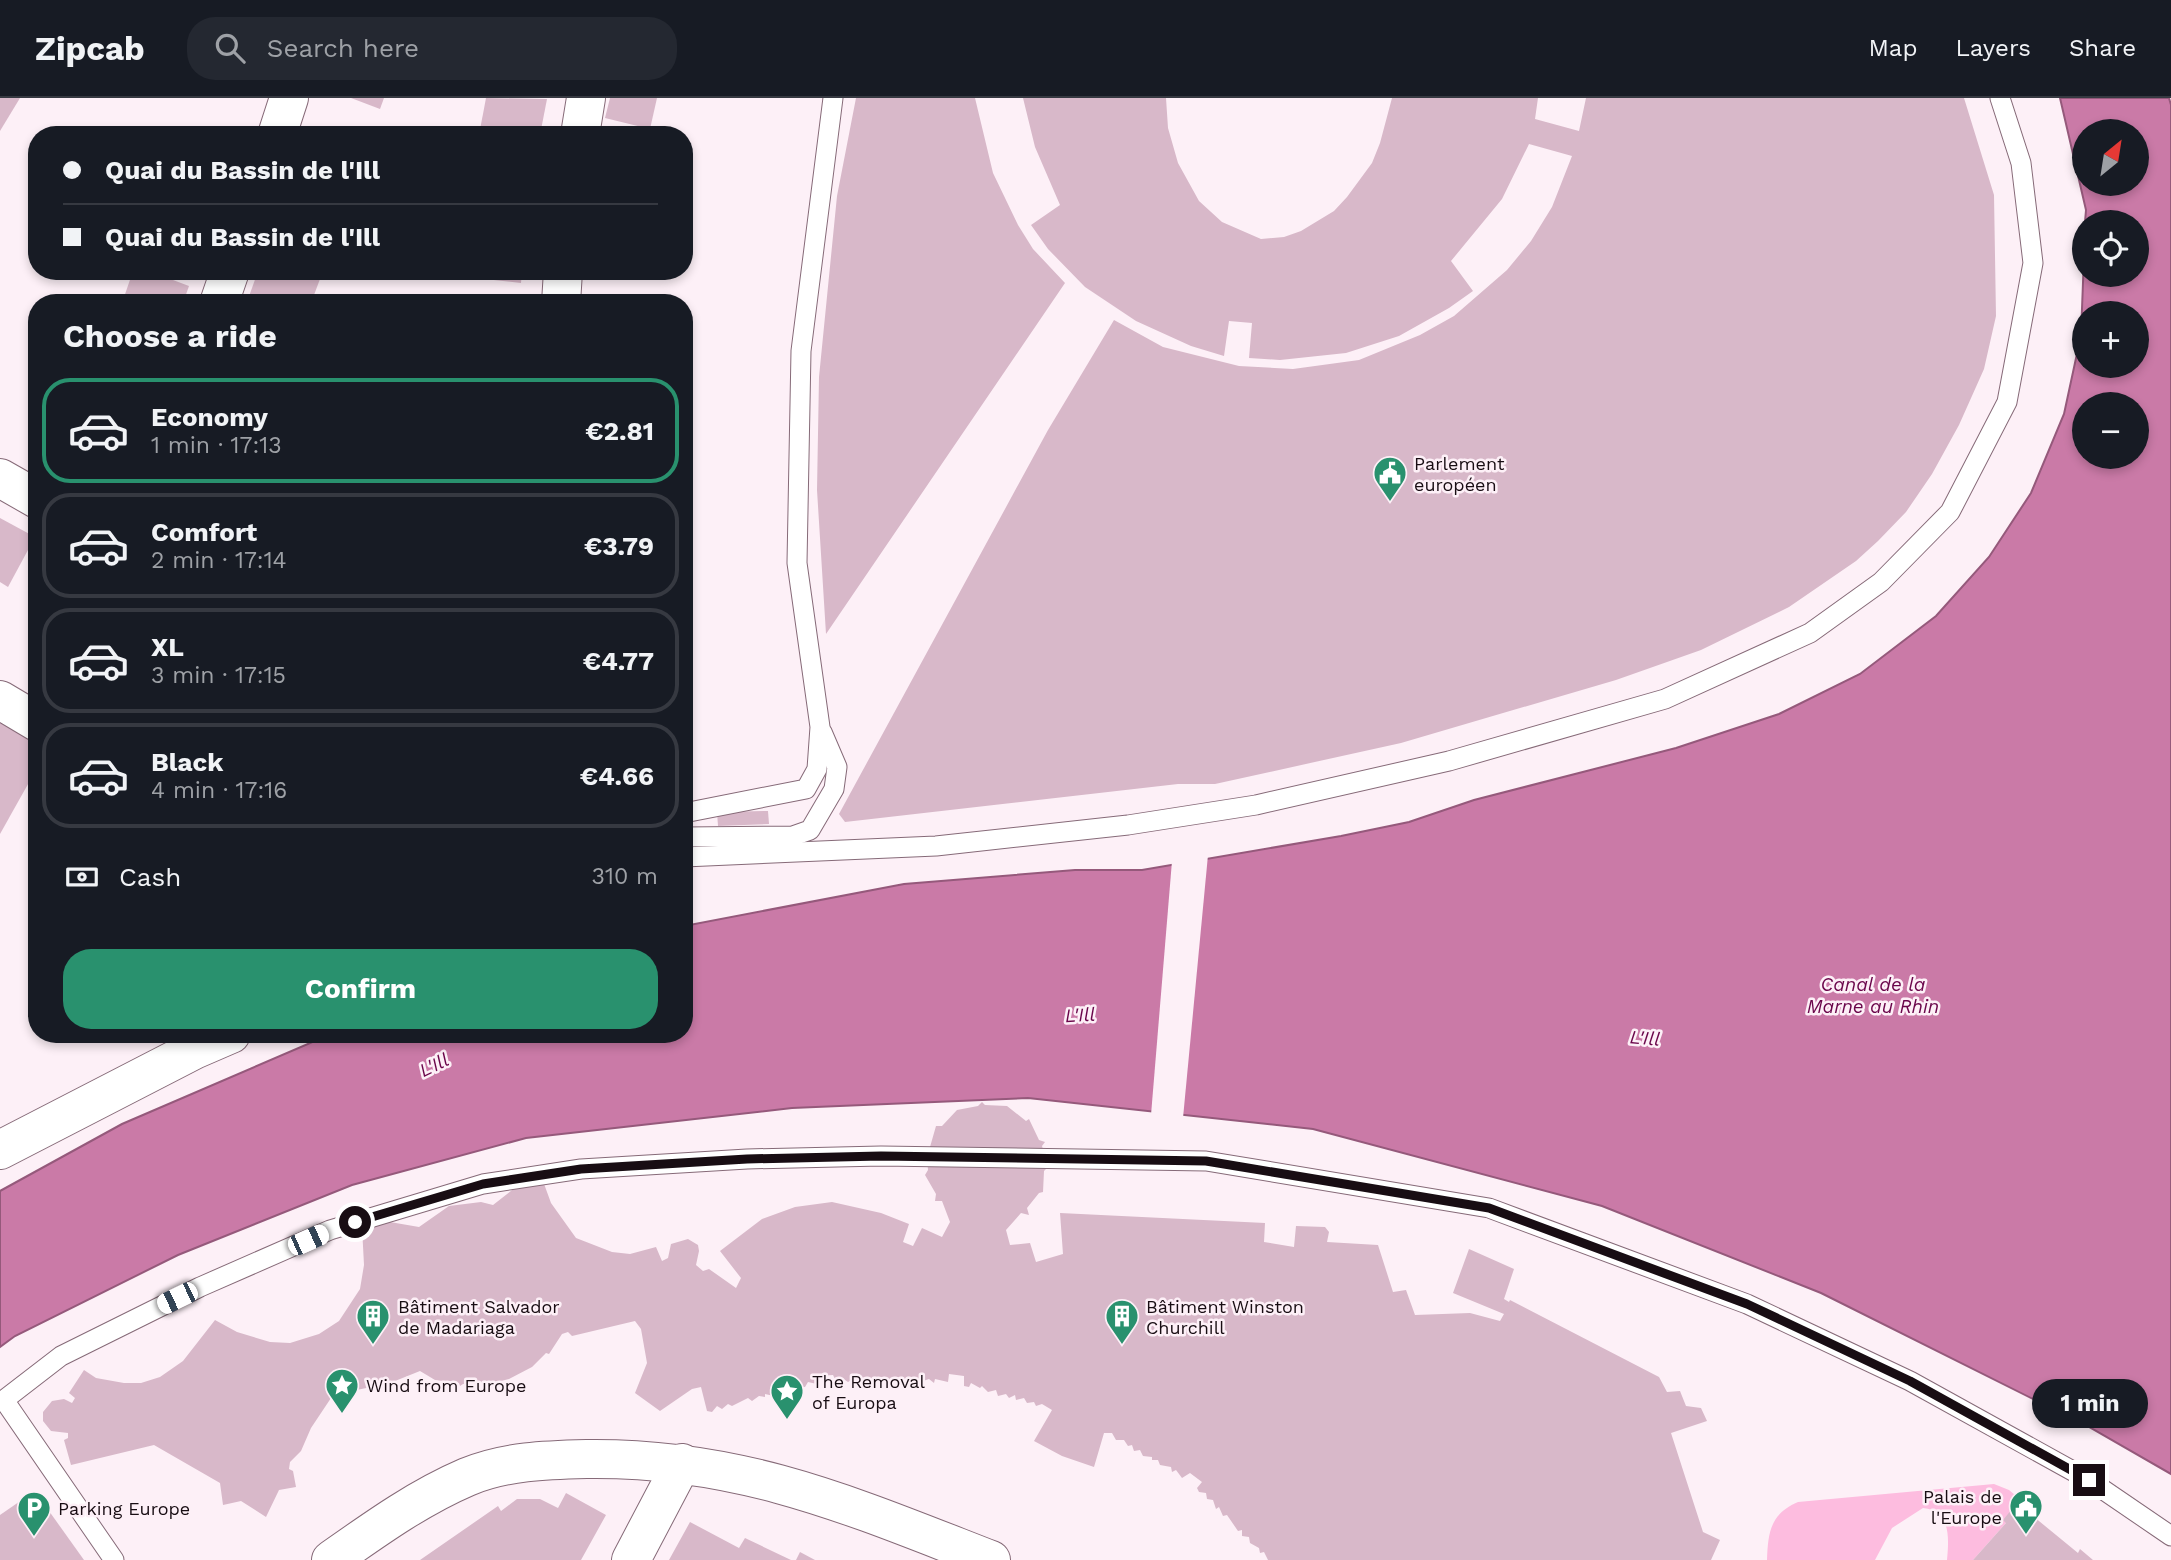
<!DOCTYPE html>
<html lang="en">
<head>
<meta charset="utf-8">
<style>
	:root { --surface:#171b24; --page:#242831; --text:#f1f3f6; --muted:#9ea1a6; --line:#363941; --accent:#29916e }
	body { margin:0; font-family:"Work Sans",sans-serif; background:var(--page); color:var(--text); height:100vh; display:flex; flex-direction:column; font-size:26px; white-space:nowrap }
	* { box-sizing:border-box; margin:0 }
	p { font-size:23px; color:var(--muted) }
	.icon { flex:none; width:38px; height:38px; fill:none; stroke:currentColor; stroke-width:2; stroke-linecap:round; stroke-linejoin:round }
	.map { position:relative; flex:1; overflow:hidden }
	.panel { position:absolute; left:28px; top:196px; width:665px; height:749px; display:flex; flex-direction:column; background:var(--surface); border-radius:28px; box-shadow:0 4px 10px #0003 }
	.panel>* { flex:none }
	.guide { position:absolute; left:28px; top:28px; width:665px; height:154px; border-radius:28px; box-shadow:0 4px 10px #0003; display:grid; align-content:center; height:154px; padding:0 35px; background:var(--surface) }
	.needle { width:46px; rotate:30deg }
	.controls { position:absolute; left:2072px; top:21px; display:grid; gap:14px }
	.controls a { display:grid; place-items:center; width:77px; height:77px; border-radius:50%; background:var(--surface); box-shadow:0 4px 10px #0003; font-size:35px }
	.end { position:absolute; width:32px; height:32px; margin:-16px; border:9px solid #180d13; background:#fff; box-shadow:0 0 0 4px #fff }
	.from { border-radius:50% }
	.bubble { position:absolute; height:49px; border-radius:24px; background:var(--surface); box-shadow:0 4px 10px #0003; font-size:23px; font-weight:700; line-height:49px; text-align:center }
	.car { position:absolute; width:21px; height:42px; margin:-21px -10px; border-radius:9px; box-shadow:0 0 5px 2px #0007; background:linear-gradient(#fff 24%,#345 0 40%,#fff 0 76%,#345 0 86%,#fff 0) }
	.guide b { display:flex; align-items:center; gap:24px; height:66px; font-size:26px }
	.guide b+b { border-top:2px solid var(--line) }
	.guide i { width:18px; height:18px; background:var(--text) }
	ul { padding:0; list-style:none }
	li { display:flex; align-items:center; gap:21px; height:105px; margin:0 14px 10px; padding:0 21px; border:4px solid var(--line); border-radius:28px }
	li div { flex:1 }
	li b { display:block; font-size:26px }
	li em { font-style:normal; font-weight:700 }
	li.on { border-color:var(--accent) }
	li>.icon { width:63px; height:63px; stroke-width:1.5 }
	h2 { padding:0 35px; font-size:32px; line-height:84px }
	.pay { display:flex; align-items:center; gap:18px; height:77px; padding:0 35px; font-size:26px }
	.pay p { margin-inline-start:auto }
	.cta { display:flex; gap:14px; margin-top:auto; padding:14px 35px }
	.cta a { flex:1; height:80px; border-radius:28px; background:var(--accent); color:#fff; font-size:28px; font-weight:700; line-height:80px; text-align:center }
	header { display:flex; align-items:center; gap:42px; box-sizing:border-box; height:98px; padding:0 35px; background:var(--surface); border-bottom:2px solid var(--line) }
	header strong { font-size:33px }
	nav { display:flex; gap:38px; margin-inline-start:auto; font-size:24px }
	.search { width:490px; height:63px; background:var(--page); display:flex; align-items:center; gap:18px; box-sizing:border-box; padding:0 24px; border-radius:28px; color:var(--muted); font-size:26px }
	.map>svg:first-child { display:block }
</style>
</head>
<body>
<header>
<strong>Zipcab</strong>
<div class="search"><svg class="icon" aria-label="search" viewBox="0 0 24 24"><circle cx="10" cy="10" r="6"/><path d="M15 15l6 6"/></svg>Search here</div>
<nav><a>Map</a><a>Layers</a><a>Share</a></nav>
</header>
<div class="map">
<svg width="2171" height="1462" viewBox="0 0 2171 1462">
	<rect width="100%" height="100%" fill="#fdf0f7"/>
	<path fill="#fdbcdf" d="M1994,1386L2009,1392L2021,1402L2006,1425L1973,1462H1947C1949,1440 1951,1413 1923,1410L1892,1430L1875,1462H1767C1768,1435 1770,1416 1798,1404Z"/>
	<path fill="#ca7aa7" stroke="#95597b" stroke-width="2" fill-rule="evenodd" d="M2060,0H2169L2171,7V1376L2089,1329L1821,1195L1602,1108L1313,1031L1028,1000L792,1010L526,1040L352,1087L178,1157L15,1238L0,1249V1093L122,1026L331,936H684V828L904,786L1075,772H1142L1341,738L1409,724L1474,702L1676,650L1779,616L1860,576L1936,518L1989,459L2031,395L2064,316L2081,237L2084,158V177H2137V124H2085L2086,112ZM2084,33H2137V86H2084ZM2084,215H2137V268H2084ZM2084,306H2137V359H2084Z"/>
	<polygon fill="#fdf0f7" points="1208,757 1183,1020 1151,1017 1172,763"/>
	<g fill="#d8b8c9">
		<polygon points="0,0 20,0 0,33"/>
		<polygon points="351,0 384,0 380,11"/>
		<polygon points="486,0 547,1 540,37 479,37"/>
		<polygon points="610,0 657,0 650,31 605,20"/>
		<polygon points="856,0 975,0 993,75 1018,127 1033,151 1065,185 826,536 817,392 819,279 837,98"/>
		<polygon points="1023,0 1166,0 1168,30 1178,65 1199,103 1222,124 1261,141 1284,139 1301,133 1334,113 1347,99 1372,65 1380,45 1392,0 1538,0 1535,21 1579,33 1586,0 1964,0 1994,97 1996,218 1984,271 1959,327 1932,376 1906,414 1878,443 1856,463 1789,509 1701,552 1616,582 1401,645 1215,686 1178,686 845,724 839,716 1048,332 1114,222 1163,249 1239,268 1293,271 1359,262 1420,237 1454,218 1507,172 1531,143 1552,109 1572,58 1529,46 1502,101 1451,163 1473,193 1449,210 1399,238 1346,255 1280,262 1249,260 1252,225 1229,223 1224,258 1191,248 1136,223 1085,189 1048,151 1031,127 1060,107 1035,49"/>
		<polygon points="133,173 149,173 189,188 183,205 122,205"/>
		<polygon points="258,173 323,173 311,205 251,205 247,204"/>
		<polygon points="476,173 522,173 521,185 475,180"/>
		<polygon points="0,420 35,439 8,489 0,484"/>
		<polygon points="0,620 37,641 37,670 0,736"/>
		<polygon points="684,639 690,661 684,663"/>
		<polygon points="768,713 769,726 718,728 717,714"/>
		<polygon points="982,1004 985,1007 1007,1008 1026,1023 1029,1021 1039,1042 1045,1044 1042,1048 1048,1069 1044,1073 1043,1094 1039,1095 1027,1110 1029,1117 1021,1115 1006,1132 1010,1147 1030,1145 1036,1164 1063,1156 1060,1115 1265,1125 1264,1144 1294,1149 1296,1128 1325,1129 1329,1134 1327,1144 1378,1147 1393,1194 1406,1192 1415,1217 1470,1215 1500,1223 1504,1216 1453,1195 1469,1151 1514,1171 1504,1201 1509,1204 1510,1202 1659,1279 1667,1294 1680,1293 1686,1308 1701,1310 1707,1323 1671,1335 1703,1434 1720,1442 1711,1462 1268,1462 1264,1454 1260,1455 1259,1450 1250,1445 1249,1439 1242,1438 1242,1432 1238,1433 1227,1417 1223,1418 1219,1409 1216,1411 1213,1402 1207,1401 1206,1395 1199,1394 1197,1390 1202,1384 1190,1375 1182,1380 1176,1372 1172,1374 1171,1369 1160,1367 1158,1362 1152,1362 1152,1359 1143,1358 1140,1352 1134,1353 1132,1347 1128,1348 1124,1342 1116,1342 1112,1335 1104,1335 1094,1369 1062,1358 1034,1343 1052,1312 1042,1306 1036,1308 1034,1304 1027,1305 1024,1300 1016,1302 1015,1297 1009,1300 1006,1296 998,1298 996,1292 988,1294 982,1288 980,1290 971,1285 969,1289 964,1288 964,1278 949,1276 948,1284 935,1281 934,1285 929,1281 920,1284 919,1281 913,1283 906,1280 901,1284 897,1281 891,1284 883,1281 881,1284 875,1280 869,1284 855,1280 848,1284 842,1280 837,1285 833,1277 818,1278 817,1286 808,1284 805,1289 786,1291 784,1295 776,1293 774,1298 765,1296 765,1299 759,1298 752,1303 748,1300 732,1308 728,1306 722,1311 717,1308 712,1314 707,1313 701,1289 692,1291 660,1313 635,1295 647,1265 641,1231 635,1223 572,1238 568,1234 562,1236 549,1256 546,1255 532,1269 509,1281 485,1287 463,1286 460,1288 459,1285 435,1282 420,1273 390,1285 333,1297 311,1330 301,1353 290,1364 289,1371 293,1373 296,1389 279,1392 266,1419 241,1403 223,1407 220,1385 154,1347 71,1367 64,1342 68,1340 68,1335 51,1333 43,1323 43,1314 52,1303 64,1301 72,1305 75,1300 69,1295 84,1272 96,1280 124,1285 141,1285 160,1279 183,1263 215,1222 237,1234 270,1244 290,1245 319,1236 339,1223 360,1191 364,1167 362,1129 390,1124 419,1129 449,1108 481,1104 493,1107 516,1089 543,1083 551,1105 576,1140 612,1154 630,1156 656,1149 662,1163 668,1160 671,1146 688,1141 698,1147 699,1153 696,1167 703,1173 709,1171 736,1190 741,1180 720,1153 762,1121 795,1109 832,1104 881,1115 909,1126 903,1144 913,1148 922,1130 942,1139 950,1124 942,1103 935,1103 936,1096 925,1077 928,1072 926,1050 930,1049 936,1028 942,1028 957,1012 978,1008"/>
		<polygon points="566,1395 606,1417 581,1462 420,1462 498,1408 501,1413 517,1401 540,1401 558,1410"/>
		<polygon points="29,1397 39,1399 84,1462 0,1462 0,1417"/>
		<polygon points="2017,1405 2078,1455 2080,1451 2093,1462 1973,1462 2006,1425 2003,1422"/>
		<polygon points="690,1424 739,1450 745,1440 791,1462 669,1462"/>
		<polygon points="800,1454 815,1462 796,1462"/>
	</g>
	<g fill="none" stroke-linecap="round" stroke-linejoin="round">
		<defs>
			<g id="service">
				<polyline points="684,715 806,691 817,671 820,629 797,465 801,253 833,0"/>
				<polyline points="684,739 793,738 810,732 834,691 837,669 822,634"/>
				<polyline points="684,759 936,748 1128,727 1256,707 1449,663 1665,601 1810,535 1881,484 1950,414 2007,304 2033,165 2021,65 2000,0"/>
				<polyline points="114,1462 4,1302 61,1258 200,1189 330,1132 483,1086 581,1071 747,1061 881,1058 1206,1063 1489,1110 1747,1206 1910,1283 2089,1382 2171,1438"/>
			</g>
			<g id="minor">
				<polyline points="277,37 289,0"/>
				<polyline points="580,37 586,0"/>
				<polyline points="219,205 230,173"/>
				<polyline points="561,205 563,173"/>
				<polyline points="0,380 37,401"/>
				<polyline points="0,602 37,624"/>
				<polyline points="0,1052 194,952 231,936"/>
				<path d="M331,1462C375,1431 418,1400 467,1379C505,1363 547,1362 587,1361C741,1359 852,1408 991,1462"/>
				<polyline points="631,1462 682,1365"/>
			</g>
		</defs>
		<use href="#service" stroke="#866a78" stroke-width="21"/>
		<use href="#minor" stroke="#866a78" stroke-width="40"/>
		<use href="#service" stroke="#fff" stroke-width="19"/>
		<use href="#minor" stroke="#fff" stroke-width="38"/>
	</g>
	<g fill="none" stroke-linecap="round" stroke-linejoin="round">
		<polyline stroke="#180d13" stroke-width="9" points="355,1124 483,1086 581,1071 747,1061 881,1058 1206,1063 1489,1110 1747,1206 1910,1283 2089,1382"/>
	</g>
	<defs>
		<symbol id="civic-pin" viewBox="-11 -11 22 30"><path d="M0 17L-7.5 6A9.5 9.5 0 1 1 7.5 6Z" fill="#29916e" stroke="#fdf0f7"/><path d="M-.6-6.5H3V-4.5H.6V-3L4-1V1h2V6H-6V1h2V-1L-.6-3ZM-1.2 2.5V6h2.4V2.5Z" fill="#fff"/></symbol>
		<symbol id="building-pin" viewBox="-11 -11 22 30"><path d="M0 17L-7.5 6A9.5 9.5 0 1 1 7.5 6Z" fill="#29916e" stroke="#fdf0f7"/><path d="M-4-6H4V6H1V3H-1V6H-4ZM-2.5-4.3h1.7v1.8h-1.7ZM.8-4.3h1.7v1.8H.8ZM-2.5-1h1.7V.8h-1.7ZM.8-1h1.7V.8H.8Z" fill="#fff"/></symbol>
		<symbol id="sight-pin" viewBox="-11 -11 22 30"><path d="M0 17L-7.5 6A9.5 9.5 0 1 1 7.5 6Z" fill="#29916e" stroke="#fdf0f7"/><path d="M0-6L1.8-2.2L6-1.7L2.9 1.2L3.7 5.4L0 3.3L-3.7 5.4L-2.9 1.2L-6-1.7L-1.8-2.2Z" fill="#fff"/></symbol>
		<symbol id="parking-pin" viewBox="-11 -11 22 30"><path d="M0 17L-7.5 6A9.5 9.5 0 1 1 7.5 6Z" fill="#29916e" stroke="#fdf0f7"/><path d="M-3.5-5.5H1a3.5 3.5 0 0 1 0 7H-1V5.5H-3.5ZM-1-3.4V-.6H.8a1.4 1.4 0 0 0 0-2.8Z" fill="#fff"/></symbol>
	</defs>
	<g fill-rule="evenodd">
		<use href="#civic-pin" x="1371" y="356" width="38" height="52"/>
		<use href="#building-pin" x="354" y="1199" width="38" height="52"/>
		<use href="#building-pin" x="1103" y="1199" width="38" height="52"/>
		<use href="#sight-pin" x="323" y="1268" width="38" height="52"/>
		<use href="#sight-pin" x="768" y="1274" width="38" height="52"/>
		<use href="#civic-pin" x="2007" y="1389" width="38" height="52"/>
		<use href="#parking-pin" x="15" y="1391" width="38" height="52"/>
	</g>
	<g text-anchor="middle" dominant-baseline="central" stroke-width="5" stroke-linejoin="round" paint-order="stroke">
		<g font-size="18" fill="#180d13" stroke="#fdf0f7" text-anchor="start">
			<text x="1414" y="365">Parlement<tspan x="1414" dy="21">européen</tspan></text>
			<text x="398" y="1208">Bâtiment Salvador<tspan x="398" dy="21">de Madariaga</tspan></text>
			<text x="1146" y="1208">Bâtiment Winston<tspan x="1146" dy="21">Churchill</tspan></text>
			<text x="812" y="1283">The Removal<tspan x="812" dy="21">of Europa</tspan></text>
			<text x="366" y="1287">Wind from Europe</text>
			<text x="2002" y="1398" text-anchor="end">Palais de<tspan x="2002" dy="21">l'Europe</tspan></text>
			<text x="58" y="1410">Parking Europe</text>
		</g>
		<g font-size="19" font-style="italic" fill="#6a054a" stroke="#fdf0f7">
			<text x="1873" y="886">Canal de la<tspan x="1873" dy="22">Marne au Rhin</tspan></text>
			<text transform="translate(1080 917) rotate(-3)">L'Ill</text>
			<text transform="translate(1645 940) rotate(5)">L'Ill</text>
			<text transform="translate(434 967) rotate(-26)">L'Ill</text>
		</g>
	</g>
</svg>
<div class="controls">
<a><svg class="needle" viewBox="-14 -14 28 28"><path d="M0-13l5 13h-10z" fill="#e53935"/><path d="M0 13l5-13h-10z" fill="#9ea1a6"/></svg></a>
<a><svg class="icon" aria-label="locate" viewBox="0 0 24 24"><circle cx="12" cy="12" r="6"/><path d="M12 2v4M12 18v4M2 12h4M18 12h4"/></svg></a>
<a>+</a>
<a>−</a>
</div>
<i class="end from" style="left:355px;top:1124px"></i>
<i class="end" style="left:2089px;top:1382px"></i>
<div class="bubble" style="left:2032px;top:1281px;width:116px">1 min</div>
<i class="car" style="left:308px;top:1142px;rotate:66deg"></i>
<i class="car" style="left:177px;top:1200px;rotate:244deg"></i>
<div class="guide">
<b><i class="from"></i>Quai du Bassin de l'Ill</b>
<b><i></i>Quai du Bassin de l'Ill</b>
</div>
<section class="panel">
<h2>Choose a ride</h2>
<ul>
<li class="on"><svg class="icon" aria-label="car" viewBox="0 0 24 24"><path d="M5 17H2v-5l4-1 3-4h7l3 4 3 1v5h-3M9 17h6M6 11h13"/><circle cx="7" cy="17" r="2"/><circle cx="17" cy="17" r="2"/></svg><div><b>Economy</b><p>1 min · 17:13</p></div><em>€2.81</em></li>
<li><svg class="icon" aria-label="car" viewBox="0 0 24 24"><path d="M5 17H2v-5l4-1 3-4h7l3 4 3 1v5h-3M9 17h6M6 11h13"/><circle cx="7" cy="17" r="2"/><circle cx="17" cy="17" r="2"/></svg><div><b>Comfort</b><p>2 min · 17:14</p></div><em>€3.79</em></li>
<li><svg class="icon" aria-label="car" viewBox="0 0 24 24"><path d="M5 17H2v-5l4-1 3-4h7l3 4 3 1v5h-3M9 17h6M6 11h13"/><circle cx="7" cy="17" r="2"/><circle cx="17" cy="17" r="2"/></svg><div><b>XL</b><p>3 min · 17:15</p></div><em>€4.77</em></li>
<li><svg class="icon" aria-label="car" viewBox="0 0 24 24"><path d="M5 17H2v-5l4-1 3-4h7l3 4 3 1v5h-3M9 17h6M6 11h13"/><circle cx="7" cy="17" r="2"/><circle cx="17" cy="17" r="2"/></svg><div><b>Black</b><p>4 min · 17:16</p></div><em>€4.66</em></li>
</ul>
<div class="pay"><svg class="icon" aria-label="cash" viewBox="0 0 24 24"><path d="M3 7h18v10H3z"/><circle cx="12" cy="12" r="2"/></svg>Cash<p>310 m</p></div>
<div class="cta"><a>Confirm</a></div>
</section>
</div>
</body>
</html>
